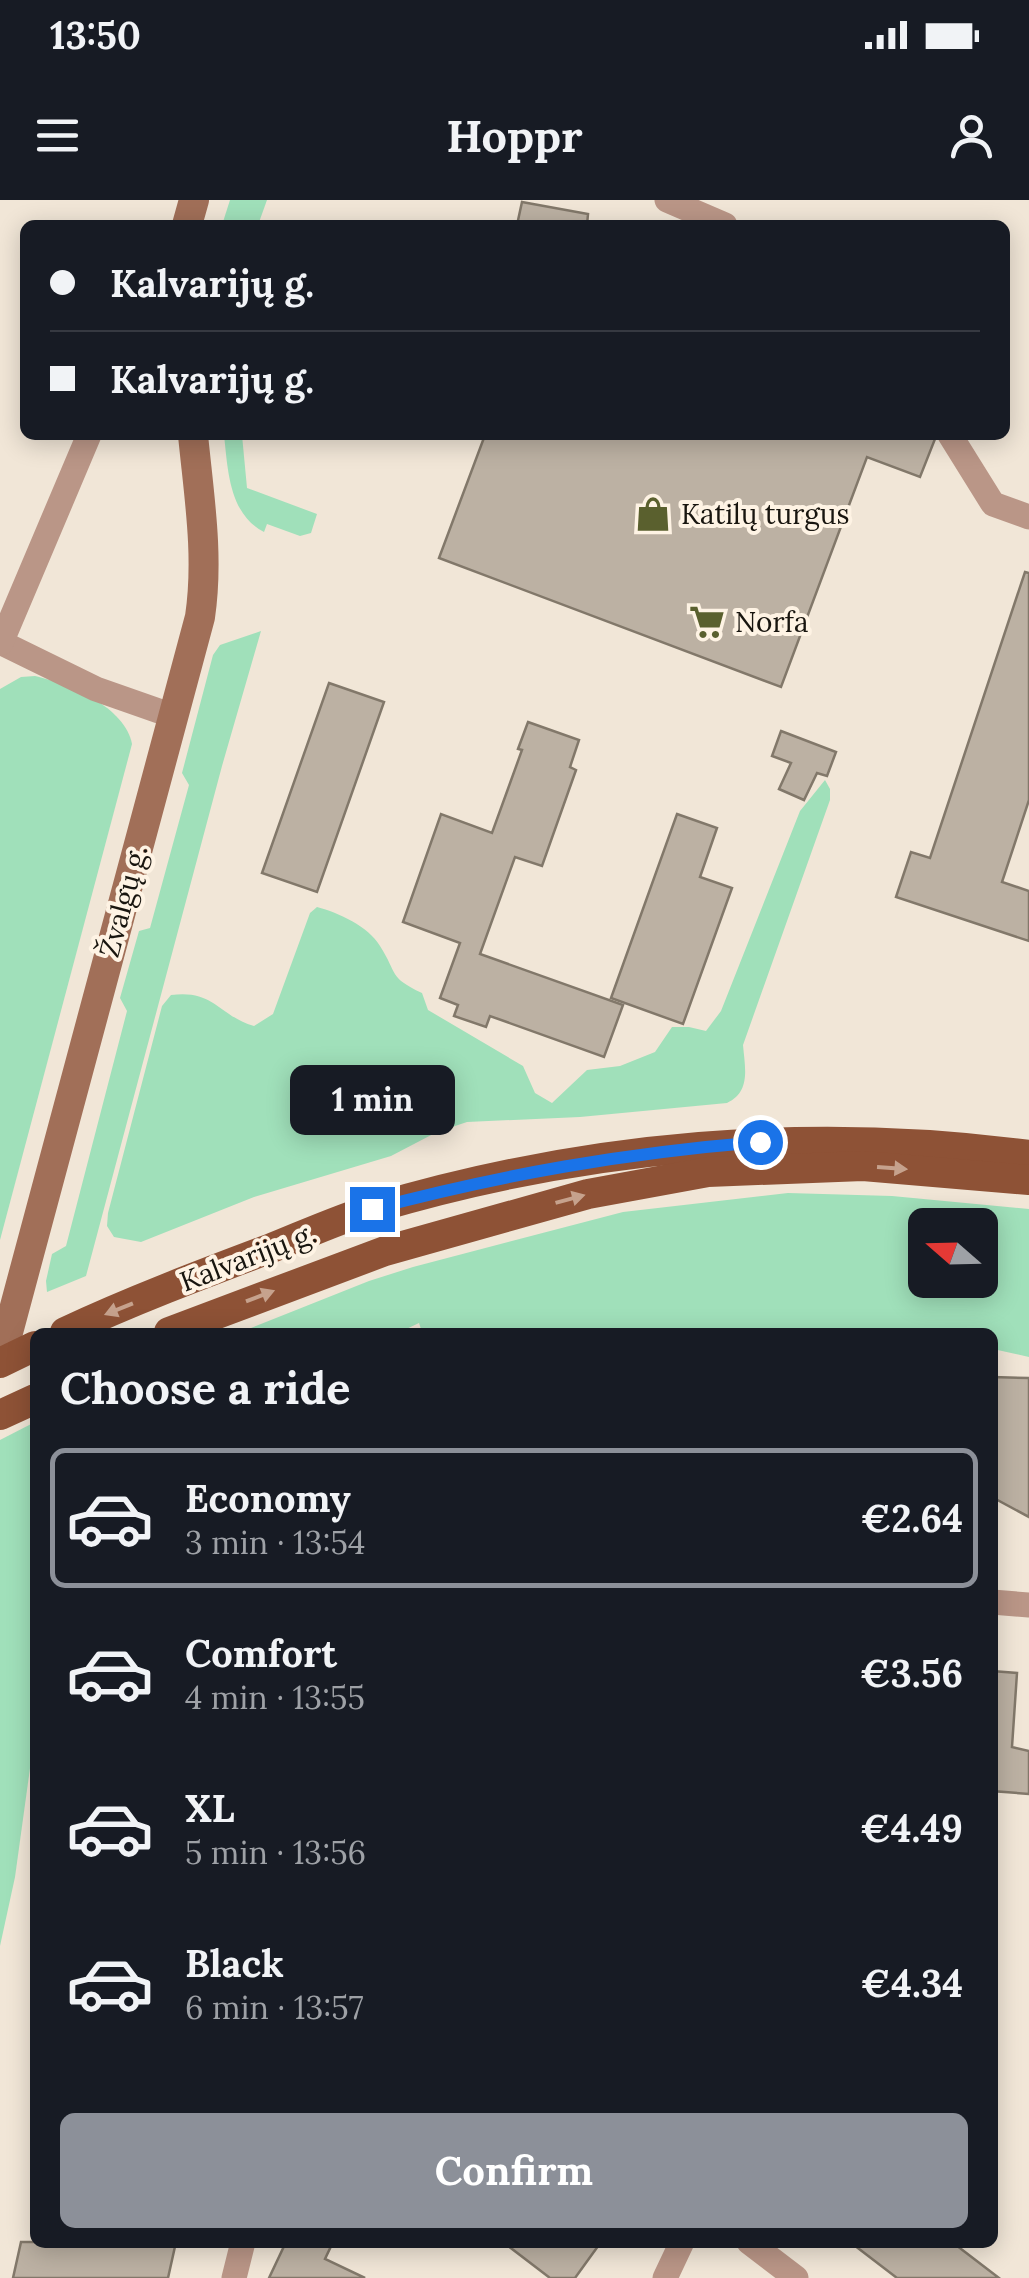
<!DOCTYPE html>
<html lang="en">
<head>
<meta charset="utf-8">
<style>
	:root { --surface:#171b24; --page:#242831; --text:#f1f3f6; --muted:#9ea1a6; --line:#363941; --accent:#8c9099 }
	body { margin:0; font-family:Lora,serif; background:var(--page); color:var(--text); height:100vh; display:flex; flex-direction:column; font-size:38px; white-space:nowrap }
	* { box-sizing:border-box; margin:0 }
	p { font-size:32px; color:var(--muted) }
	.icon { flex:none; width:55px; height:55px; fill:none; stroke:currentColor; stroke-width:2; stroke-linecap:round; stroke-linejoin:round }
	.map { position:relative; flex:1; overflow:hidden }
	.drawer { position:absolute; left:30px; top:1128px; width:968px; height:920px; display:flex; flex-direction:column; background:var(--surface); border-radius:15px; box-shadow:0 5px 25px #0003 }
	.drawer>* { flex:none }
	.guide { position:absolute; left:20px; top:20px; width:990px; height:220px; border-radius:15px; box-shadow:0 5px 25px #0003; display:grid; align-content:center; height:220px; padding:0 30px; background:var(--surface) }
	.needle { width:65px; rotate:290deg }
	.controls { position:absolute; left:908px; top:1008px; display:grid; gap:20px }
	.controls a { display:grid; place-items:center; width:90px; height:90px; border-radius:15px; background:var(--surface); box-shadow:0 5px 25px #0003; font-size:50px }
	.end { position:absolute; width:45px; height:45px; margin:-22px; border:12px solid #1a73e8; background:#fff; box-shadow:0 0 0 5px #fff }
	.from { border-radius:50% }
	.bubble { position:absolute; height:70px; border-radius:15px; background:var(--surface); box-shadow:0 5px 25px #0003; font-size:32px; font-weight:700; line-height:70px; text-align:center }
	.guide b { display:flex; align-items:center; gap:35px; height:95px; font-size:38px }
	.guide b+b { border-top:2px solid var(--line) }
	.guide i { width:25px; height:25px; background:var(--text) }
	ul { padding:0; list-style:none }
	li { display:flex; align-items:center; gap:30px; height:140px; margin:0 20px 15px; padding:0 10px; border:5px solid transparent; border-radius:15px }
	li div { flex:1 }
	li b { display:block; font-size:38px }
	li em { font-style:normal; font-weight:700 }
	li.selected { border-color:var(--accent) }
	li>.icon { width:90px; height:90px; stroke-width:1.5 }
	h2 { padding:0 30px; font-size:45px; line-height:120px }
	.primary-button { display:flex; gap:20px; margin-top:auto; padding:20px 30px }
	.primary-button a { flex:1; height:115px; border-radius:15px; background:var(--accent); color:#fff; font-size:40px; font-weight:700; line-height:115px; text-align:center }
	.status { display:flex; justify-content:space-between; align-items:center; height:70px; padding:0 50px; background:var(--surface); direction:ltr }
	.status svg { height:28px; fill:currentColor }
	header { display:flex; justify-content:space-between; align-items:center; height:130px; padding:0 30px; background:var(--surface); font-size:45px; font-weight:700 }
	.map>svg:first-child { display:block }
</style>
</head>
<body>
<div class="status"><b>13:50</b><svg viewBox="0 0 49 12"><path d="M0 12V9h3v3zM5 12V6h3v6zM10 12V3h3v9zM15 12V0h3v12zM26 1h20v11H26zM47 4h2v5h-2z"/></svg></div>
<header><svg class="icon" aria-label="menu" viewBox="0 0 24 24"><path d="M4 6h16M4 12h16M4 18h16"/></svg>Hoppr<svg class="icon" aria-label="person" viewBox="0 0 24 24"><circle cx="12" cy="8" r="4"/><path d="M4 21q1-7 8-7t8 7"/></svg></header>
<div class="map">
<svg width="1029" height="2078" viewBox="0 0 1029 2078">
	<rect width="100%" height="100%" fill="#f1e6d7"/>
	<g fill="#a0e0ba" fill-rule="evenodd">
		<polygon points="230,0 267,0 258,25 222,25"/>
		<path d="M224,235H242L247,288L317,314L311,333L300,336L267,324L264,332C229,314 228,270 224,235Z"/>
		<polygon points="261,431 222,566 86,1076 47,1092 46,1081 52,1054 66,1046 127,811 120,798 139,731 150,728 189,585 182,573 213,455 220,445"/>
		<path d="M35,476C70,484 125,507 132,544L0,1040V489L21,477Z"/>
		<path d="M825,580L830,589V600L743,845C745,868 751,892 727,903L580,917L467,922L437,932L391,956L254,997L141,1042L114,1037L107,1026L108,1013L162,806L171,795C214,789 219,816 254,826L273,814L310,713L317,707C339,713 368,726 380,746C398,774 388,777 422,793L428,810L523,866L535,893L552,903L587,870L620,866L655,852L672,827H689L706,831L721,811L800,611Z"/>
		<path d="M788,993L892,996L1029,1009V1157L993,1149L992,1132H422L419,1123L400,1132H241L369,1081L413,1067L623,1012ZM925,1025H980V1080H925Z"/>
		<polygon points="35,1222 35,1532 15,1677 0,1746 0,1240"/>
	</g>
	<g fill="#bcb1a3" stroke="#82786a" stroke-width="2.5">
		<polygon points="522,2 588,14 587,25 517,25"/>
		<polygon points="485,235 934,235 935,239 920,277 867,257 781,487 439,358"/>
		<polygon points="1025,372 1029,373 1029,600 1002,682 1029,691 1029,741 896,697 911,652 930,658"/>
		<polygon points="329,483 384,502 317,692 262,673"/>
		<polygon points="528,522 579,540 570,567 576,570 542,666 515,657 480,754 623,805 604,857 490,816 486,827 454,816 458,805 440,798 460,743 403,722 441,614 492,633 522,550 518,549"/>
		<polygon points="781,531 836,552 827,576 817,573 804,600 779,589 791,563 772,556"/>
		<polygon points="677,614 717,628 700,677 732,688 683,824 611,798"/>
		<polygon points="992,1177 1029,1178 1029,1317 992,1297"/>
		<polygon points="992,1471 1017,1473 1012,1547 1029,1551 1029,1594 992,1591"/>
		<polygon points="21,2042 176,2042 168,2078 13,2078"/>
		<polygon points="286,2042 333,2042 325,2059 365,2078 269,2078"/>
		<polygon points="503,2042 601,2042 575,2078 550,2078"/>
		<polygon points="850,2042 952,2042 999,2078 897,2078"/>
	</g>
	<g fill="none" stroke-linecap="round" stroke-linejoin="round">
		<g stroke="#ba9687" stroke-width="25">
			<polyline points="667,0 725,25"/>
			<polyline points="950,235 993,304 1029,317"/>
			<polyline points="0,442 96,489 173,516"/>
			<polyline points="1,443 89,235"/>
			<polyline points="992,1402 1029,1405"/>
			<polyline points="749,2042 796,2078"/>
			<polyline points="234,2078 243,2042"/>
			<polyline points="665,2078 682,2042"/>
		</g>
		<g stroke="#a16f58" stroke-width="30">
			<polyline points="187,25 194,0"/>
			<path d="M0,1162L200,417C209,356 199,296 193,235"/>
		</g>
		<g stroke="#8e5236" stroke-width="30">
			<path d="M65,1132C131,1101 200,1075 269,1049C304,1035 339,1019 375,1008C587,945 810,926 1029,955"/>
			<polyline points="169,1132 385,1051 588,994 708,972 863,966 1029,980"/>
			<polyline points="0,1163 35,1146"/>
			<polyline points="0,1215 35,1199"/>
		</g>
	</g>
	<defs><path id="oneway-solid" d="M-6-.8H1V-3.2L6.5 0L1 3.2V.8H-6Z" transform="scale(2.5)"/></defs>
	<g fill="#c6a28d">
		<use href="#oneway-solid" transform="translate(892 968) rotate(4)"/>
		<use href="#oneway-solid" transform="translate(570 999) rotate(-15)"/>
		<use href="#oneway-solid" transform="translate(260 1096) rotate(-21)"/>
		<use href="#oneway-solid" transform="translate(119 1109) rotate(158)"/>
	</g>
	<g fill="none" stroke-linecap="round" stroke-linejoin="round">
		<path stroke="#1a73e8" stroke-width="12" d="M372,1009C504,974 625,953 760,942"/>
	</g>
	<defs>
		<symbol id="shop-bare" viewBox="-9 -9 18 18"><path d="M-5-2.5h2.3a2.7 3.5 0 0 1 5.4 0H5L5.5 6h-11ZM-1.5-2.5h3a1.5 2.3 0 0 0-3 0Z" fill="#5a602e" stroke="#fef3e4" stroke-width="2.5" paint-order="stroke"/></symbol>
		<symbol id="supermarket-bare" viewBox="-9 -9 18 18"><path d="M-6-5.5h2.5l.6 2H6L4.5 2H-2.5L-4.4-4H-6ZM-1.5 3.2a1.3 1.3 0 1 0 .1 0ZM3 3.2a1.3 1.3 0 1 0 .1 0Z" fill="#5a602e" stroke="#fef3e4" stroke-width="2.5" paint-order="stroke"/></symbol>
	</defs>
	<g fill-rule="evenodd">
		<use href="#shop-bare" x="628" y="289" width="50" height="50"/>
		<use href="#supermarket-bare" x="682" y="397" width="50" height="50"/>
	</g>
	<g text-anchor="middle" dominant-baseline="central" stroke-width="8" stroke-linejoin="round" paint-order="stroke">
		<g font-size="28" fill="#18150f" stroke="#fef3e4" text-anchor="start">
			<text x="681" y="314">Katilų turgus</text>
			<text x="735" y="422">Norfa</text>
		</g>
		<g font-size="28" fill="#18150f" stroke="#fef3e4">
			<text transform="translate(123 701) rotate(-75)">Žvalgų g.</text>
			<text transform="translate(248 1057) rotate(-21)">Kalvarijų g.</text>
		</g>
	</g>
</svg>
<div class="controls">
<a><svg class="needle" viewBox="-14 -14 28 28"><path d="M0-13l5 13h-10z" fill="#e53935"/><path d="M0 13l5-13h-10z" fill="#9ea1a6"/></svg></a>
</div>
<i class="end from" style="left:760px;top:942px"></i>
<i class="end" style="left:372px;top:1009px"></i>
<div class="bubble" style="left:290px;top:865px;width:165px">1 min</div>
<div class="guide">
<b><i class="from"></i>Kalvarijų g.</b>
<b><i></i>Kalvarijų g.</b>
</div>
<section class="drawer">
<h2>Choose a ride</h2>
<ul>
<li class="selected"><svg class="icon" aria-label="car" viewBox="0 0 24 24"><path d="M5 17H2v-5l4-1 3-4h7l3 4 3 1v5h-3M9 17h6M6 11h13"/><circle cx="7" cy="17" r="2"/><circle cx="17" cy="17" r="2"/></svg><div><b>Economy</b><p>3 min · 13:54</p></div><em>€2.64</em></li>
<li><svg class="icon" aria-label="car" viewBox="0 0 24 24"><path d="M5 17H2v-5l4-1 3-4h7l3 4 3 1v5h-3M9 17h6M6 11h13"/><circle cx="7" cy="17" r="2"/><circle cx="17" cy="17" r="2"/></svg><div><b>Comfort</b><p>4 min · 13:55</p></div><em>€3.56</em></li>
<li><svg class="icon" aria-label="car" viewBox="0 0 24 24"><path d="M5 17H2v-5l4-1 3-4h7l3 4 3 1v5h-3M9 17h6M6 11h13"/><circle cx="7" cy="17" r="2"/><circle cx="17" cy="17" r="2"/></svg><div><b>XL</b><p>5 min · 13:56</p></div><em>€4.49</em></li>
<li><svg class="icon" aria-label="car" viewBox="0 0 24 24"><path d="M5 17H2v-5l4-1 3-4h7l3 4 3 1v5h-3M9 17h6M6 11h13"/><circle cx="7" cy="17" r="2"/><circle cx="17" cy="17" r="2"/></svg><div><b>Black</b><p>6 min · 13:57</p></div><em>€4.34</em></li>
</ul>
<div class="primary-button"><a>Confirm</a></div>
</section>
</div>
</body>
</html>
